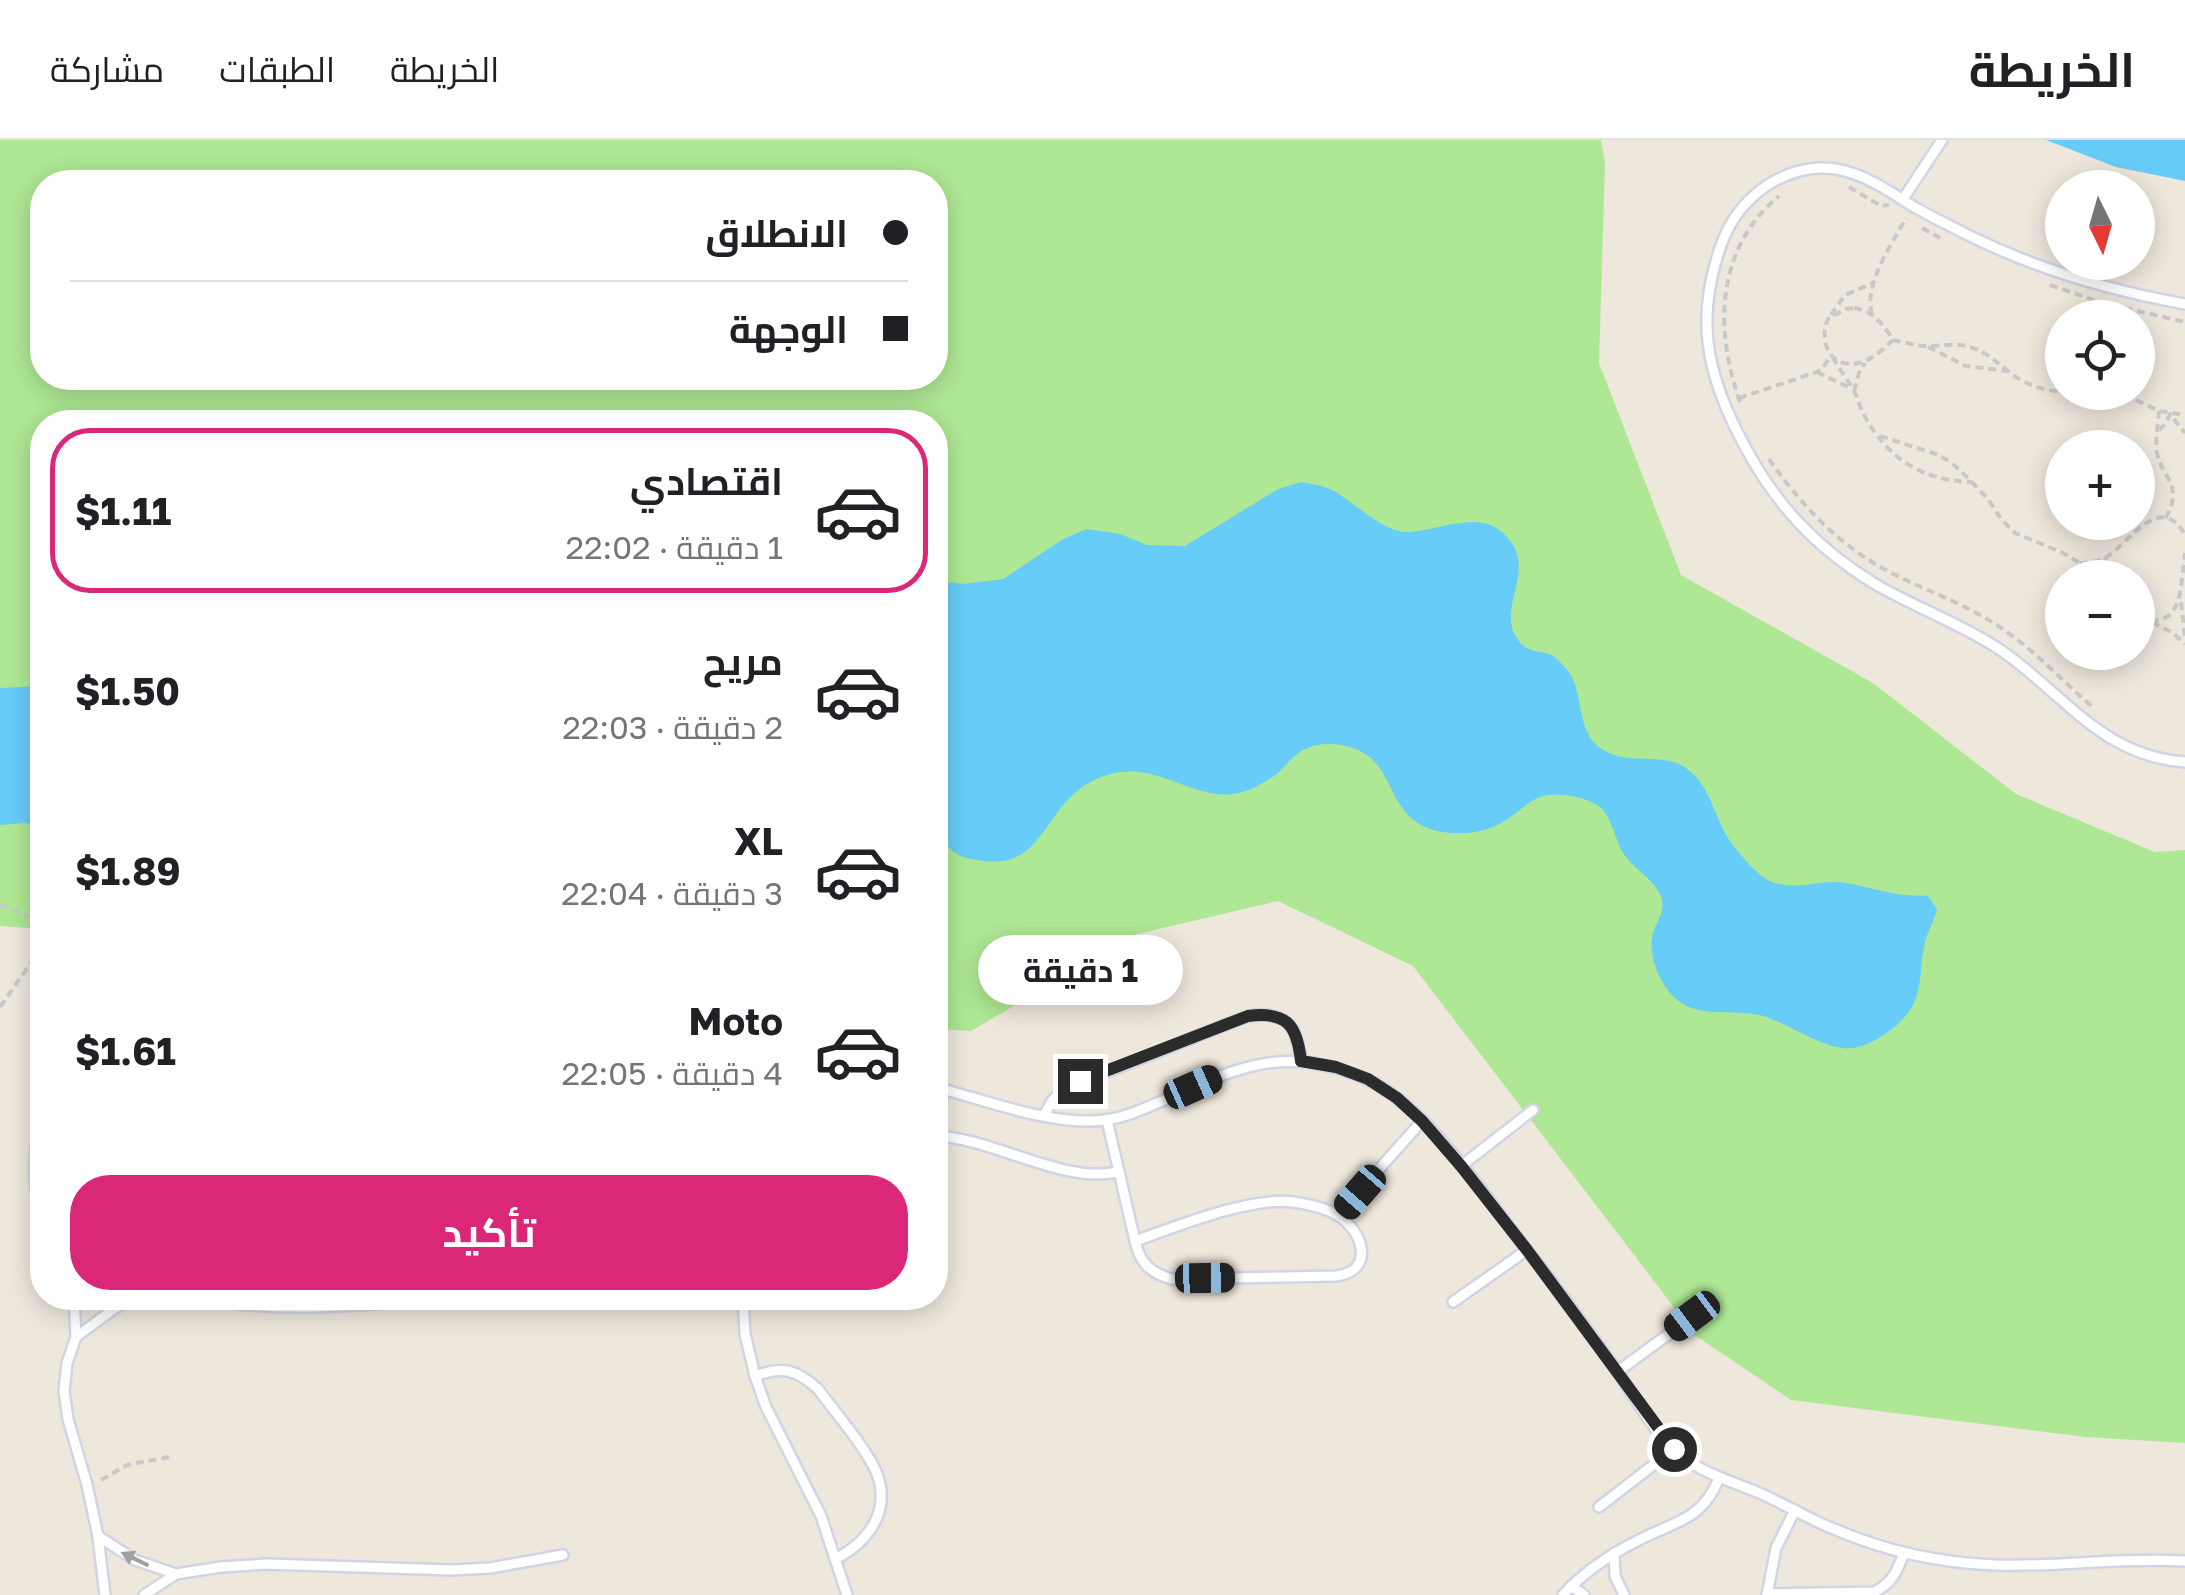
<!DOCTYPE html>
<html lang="ar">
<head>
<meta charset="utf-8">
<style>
	:root { --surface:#fff; --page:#f2f2f2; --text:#202124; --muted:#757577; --line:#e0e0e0; --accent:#db2777 }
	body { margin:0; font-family:"Golos Text",Cairo,sans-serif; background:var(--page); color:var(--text); direction:rtl; height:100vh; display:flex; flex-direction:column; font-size:38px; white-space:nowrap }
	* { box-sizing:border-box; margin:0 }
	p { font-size:32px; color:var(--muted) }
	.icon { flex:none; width:55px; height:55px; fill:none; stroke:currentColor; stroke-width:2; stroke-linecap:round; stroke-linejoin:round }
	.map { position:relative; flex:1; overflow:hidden; direction:ltr }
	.details { position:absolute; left:30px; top:270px; width:918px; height:900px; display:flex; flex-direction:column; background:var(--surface); border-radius:40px; box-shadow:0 5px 25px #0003; direction:rtl }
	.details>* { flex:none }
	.top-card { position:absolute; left:30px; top:30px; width:918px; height:220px; border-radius:40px; box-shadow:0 5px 25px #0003; direction:rtl; display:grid; align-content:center; height:220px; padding:0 40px; background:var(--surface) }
	.needle { width:65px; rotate:175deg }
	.buttons { position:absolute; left:2045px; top:30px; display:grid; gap:20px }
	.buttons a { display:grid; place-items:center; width:110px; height:110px; border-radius:50%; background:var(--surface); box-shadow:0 5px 25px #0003; font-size:50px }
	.end { position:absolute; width:45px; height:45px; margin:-22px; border:12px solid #2b2b2b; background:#fff; box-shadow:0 0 0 5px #fff }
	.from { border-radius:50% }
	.bubble { position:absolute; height:70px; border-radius:35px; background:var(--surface); box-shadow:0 5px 25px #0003; font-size:32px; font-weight:700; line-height:70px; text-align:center; direction:rtl }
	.car { position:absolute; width:30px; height:60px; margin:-30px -15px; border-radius:12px; box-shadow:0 0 8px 2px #0007; background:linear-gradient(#222 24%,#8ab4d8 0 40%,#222 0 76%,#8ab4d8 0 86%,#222 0) }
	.top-card b { display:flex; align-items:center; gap:35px; height:95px; font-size:38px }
	.top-card b+b { border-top:2px solid var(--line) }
	.top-card i { width:25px; height:25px; background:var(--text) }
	ul { padding:18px 0 0; list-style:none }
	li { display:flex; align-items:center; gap:30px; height:165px; margin:0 20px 15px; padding:0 20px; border:5px solid transparent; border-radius:40px }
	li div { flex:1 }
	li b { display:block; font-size:38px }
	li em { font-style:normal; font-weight:700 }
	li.on { border-color:var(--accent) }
	li>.icon { width:90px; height:90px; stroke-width:1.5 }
	.cta { display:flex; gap:20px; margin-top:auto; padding:20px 40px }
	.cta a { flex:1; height:115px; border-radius:40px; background:var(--accent); color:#fff; font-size:40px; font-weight:700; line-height:115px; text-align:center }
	header { display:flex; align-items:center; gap:60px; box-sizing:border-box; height:140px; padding:0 50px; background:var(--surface); border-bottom:2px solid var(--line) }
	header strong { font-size:48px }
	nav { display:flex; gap:55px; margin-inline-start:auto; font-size:35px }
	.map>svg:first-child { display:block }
</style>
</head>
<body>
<header>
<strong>الخريطة</strong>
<nav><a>الخريطة</a><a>الطبقات</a><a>مشاركة</a></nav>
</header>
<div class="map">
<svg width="2185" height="1455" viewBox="0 0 2185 1455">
	<rect width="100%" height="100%" fill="#eee7dc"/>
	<path fill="#aee894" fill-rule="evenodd" d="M0,0H1601L1605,23L1599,223L1681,435L1873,543L2016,654L2155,712L2185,710V1303L2086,1297L1791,1260L1696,1196L1413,826L1278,761L1137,794L971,891L935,889V282H42V789L0,786ZM42,42H935V238H42Z"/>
	<g fill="#67cdf8">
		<polygon points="2046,0 2185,0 2185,41 2116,27"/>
		<path d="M1301,342C1310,344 1321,345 1330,349C1353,360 1383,394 1409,392C1438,391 1479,369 1504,394C1541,429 1494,466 1518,500C1527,513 1540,510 1552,515C1558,519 1569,531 1572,537C1584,562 1577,596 1605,611C1634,627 1665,609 1691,632C1710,648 1715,677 1728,698C1736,710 1756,735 1770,741C1792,751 1816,741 1838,742C1858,744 1878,751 1898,754C1907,756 1918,755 1928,756L1937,769C1934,782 1926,794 1924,807C1920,825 1922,845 1914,863C1904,885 1867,912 1842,908C1813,904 1788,882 1759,875C1732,869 1695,879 1674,857C1660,843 1649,818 1652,798C1654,784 1665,775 1662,760C1658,742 1636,731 1626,717C1615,703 1613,678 1600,667C1589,659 1575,656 1562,655C1536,653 1531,662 1512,676C1493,691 1467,696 1443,692C1386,683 1398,629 1360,611C1345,603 1320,601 1305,609C1293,614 1285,628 1274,636C1266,641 1255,648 1246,651C1203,666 1165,626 1120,632C1099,635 1079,646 1065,663C1037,696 1030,729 977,720C969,719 961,717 954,712C939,701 938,677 935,661C932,637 935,611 935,588C935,539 935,490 935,441L963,444L1003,439L1063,399L1087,389L1120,394L1147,405L1185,406L1278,349Z"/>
		<polygon points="42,546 42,687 24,683 0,685 0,548"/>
	</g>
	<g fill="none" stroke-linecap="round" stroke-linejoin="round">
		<defs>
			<g id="service">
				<polyline points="1903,59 1942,0"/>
				<path d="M2185,164C2112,151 2037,129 1970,96C1952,87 1934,78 1916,68C1886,50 1857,27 1820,28C1776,30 1739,60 1723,100C1694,176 1706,234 1743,303C1775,364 1816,408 1875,444C1916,468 1962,484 2002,511C2065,555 2102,616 2185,622"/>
				<path d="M935,947C985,960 1054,987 1105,980C1127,977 1148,967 1169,958C1239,926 1288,905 1364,938C1424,964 1480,1049 1520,1101C1554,1144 1587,1189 1619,1234C1636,1259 1651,1287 1672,1308C1699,1334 1734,1341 1766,1356C1789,1367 1811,1380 1834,1389C1885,1411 1940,1423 1996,1425C2059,1427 2122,1417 2185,1421"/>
				<path d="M1044,976L1052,961L1064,949L1248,876C1287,871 1297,885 1301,921"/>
				<path d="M1107,980L1135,1101C1140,1123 1150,1133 1172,1139L1336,1136C1376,1131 1363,1090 1337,1075C1324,1067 1307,1064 1293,1062C1251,1056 1175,1087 1135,1101"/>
				<path d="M42,981C34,1012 30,1041 42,1072"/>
				<path d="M935,996C991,997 1069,1047 1119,1031"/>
				<polyline points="1461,1026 1533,970"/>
				<polyline points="1338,1075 1422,981"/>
				<polyline points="74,1158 76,1197 67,1223 64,1251 68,1279 87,1345 98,1396 105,1455"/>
				<path d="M200,1158C283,1175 368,1164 452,1158"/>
				<polyline points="743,1158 745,1194 755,1236 766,1267 821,1376 847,1455"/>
				<polyline points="1453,1162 1527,1110"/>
				<polyline points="76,1197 115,1168 134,1158"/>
				<polyline points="1617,1232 1692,1177"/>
				<path d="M755,1236C782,1226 796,1229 818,1249C834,1271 868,1310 877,1334C891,1371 868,1402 837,1418"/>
				<polyline points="1599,1367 1674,1309"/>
				<polyline points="98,1396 135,1420 176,1434"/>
				<polyline points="1614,1413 1615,1436 1624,1455"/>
				<polyline points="1571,1446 1584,1455"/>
				<path d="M1767,1454L1874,1452C1893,1443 1897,1431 1904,1413"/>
				<polyline points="144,1455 176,1434 221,1427 267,1424 452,1430 490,1428 563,1415"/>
				<path d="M1563,1455C1585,1431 1612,1413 1641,1399C1677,1381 1703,1379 1719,1338"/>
				<polyline points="1767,1455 1776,1408 1795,1370"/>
			</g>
		</defs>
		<use href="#service" stroke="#d1d4e5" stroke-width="14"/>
		<g stroke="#c8c8c8" stroke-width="4" stroke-dasharray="8 5" stroke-linecap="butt">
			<polyline points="1849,47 1881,66 1889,65"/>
			<polyline points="1922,88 1940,98"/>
			<polyline points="2050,145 2103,163 2185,182"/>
			<path d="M1854,168C1872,170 1884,185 1893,200C1883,209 1871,221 1858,223C1830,229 1818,201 1828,179L1845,169Z"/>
			<path d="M1872,174C1863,145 1892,104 1906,78"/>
			<polyline points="1831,175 1845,155 1873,143"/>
			<path d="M1893,200C1903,202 1913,205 1924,206C1939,207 1954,202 1970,207C1987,212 1996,222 2009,232C2033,251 2062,254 2091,252"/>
			<polyline points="1928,207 1966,226 2008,231"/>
			<path d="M1833,217C1839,230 1848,239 1854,251C1858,258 1859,266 1863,273C1887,318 1920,340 1971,342"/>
			<polyline points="1817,232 1848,247"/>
			<polyline points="1854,251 1859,233 1865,223"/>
			<polyline points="2098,252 2132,258 2159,271 2185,275"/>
			<polyline points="1739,258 1817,232 1823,228 1831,215"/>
			<path d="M1740,262C1714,189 1716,108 1779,56"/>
			<path d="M2159,271C2158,283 2155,302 2157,313C2162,338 2185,346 2165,379"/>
			<polyline points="2159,290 2166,283 2170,274 2185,293"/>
			<polyline points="1880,296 1936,314 1949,321 1961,331 1988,359 2001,379 2015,393 2063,413 2080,423 2095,438"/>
			<path d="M1769,319C1797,359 1830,396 1872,422C1911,446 1957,459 1995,484C2032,507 2062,541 2095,569"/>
			<path d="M2080,423C2088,423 2098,422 2105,418C2127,406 2160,349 2185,395"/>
			<polyline points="2101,438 2106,418"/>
			<polyline points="2181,462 2185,497"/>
			<path d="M2138,477C2185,493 2180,444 2185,413"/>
			<polyline points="2152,482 2173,493 2185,504"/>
			<polyline points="0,765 42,782"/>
			<polyline points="0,867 42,807"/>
			<polyline points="101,1340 127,1325 169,1317"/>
		</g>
		<use href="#service" stroke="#fff" stroke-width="9"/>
	</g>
	<defs><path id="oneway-solid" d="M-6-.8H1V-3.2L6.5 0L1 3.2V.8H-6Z" transform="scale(2.5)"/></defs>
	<use fill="#a0a0a0" href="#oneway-solid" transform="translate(135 1419) rotate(-154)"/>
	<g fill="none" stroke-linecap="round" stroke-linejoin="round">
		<path stroke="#2b2b2b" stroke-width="12" d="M1080,941L1248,876C1287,871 1297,885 1301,921L1336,927L1368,939L1397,958L1422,981L1461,1026L1527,1110L1674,1309"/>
	</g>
</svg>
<div class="buttons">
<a><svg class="needle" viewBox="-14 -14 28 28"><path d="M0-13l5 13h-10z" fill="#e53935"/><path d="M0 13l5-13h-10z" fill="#757577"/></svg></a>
<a><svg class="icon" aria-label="locate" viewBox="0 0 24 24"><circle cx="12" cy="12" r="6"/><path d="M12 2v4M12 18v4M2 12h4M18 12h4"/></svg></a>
<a>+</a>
<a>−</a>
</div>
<i class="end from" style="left:1674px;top:1309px"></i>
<i class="end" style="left:1080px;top:941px"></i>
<div class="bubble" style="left:978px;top:795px;width:205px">1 دقيقة</div>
<i class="car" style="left:1193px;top:947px;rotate:66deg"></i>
<i class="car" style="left:1360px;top:1052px;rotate:221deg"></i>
<i class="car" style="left:1205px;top:1138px;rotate:89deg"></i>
<i class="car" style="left:1692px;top:1176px;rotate:233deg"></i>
<div class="top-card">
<b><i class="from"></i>الانطلاق</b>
<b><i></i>الوجهة</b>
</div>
<section class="details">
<ul>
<li class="on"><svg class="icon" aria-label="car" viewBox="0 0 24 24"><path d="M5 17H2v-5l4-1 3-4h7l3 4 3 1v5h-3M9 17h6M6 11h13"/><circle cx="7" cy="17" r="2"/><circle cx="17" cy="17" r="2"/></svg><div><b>اقتصادي</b><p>1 دقيقة · 22:02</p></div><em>$1.11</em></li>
<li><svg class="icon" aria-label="car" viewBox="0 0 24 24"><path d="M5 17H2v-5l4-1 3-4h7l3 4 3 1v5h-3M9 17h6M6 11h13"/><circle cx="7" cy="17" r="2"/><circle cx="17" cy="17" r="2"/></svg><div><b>مريح</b><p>2 دقيقة · 22:03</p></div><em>$1.50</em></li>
<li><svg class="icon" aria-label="car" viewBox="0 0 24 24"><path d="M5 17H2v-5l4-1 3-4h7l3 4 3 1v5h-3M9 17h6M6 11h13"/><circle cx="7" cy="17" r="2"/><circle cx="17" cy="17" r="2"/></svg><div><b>XL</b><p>3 دقيقة · 22:04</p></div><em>$1.89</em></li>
<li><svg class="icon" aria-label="car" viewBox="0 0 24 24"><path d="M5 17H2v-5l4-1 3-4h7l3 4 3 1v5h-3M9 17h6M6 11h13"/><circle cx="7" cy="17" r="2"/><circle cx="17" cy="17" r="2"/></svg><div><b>Moto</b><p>4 دقيقة · 22:05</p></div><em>$1.61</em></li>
</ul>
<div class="cta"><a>تأكيد</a></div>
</section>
</div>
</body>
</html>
